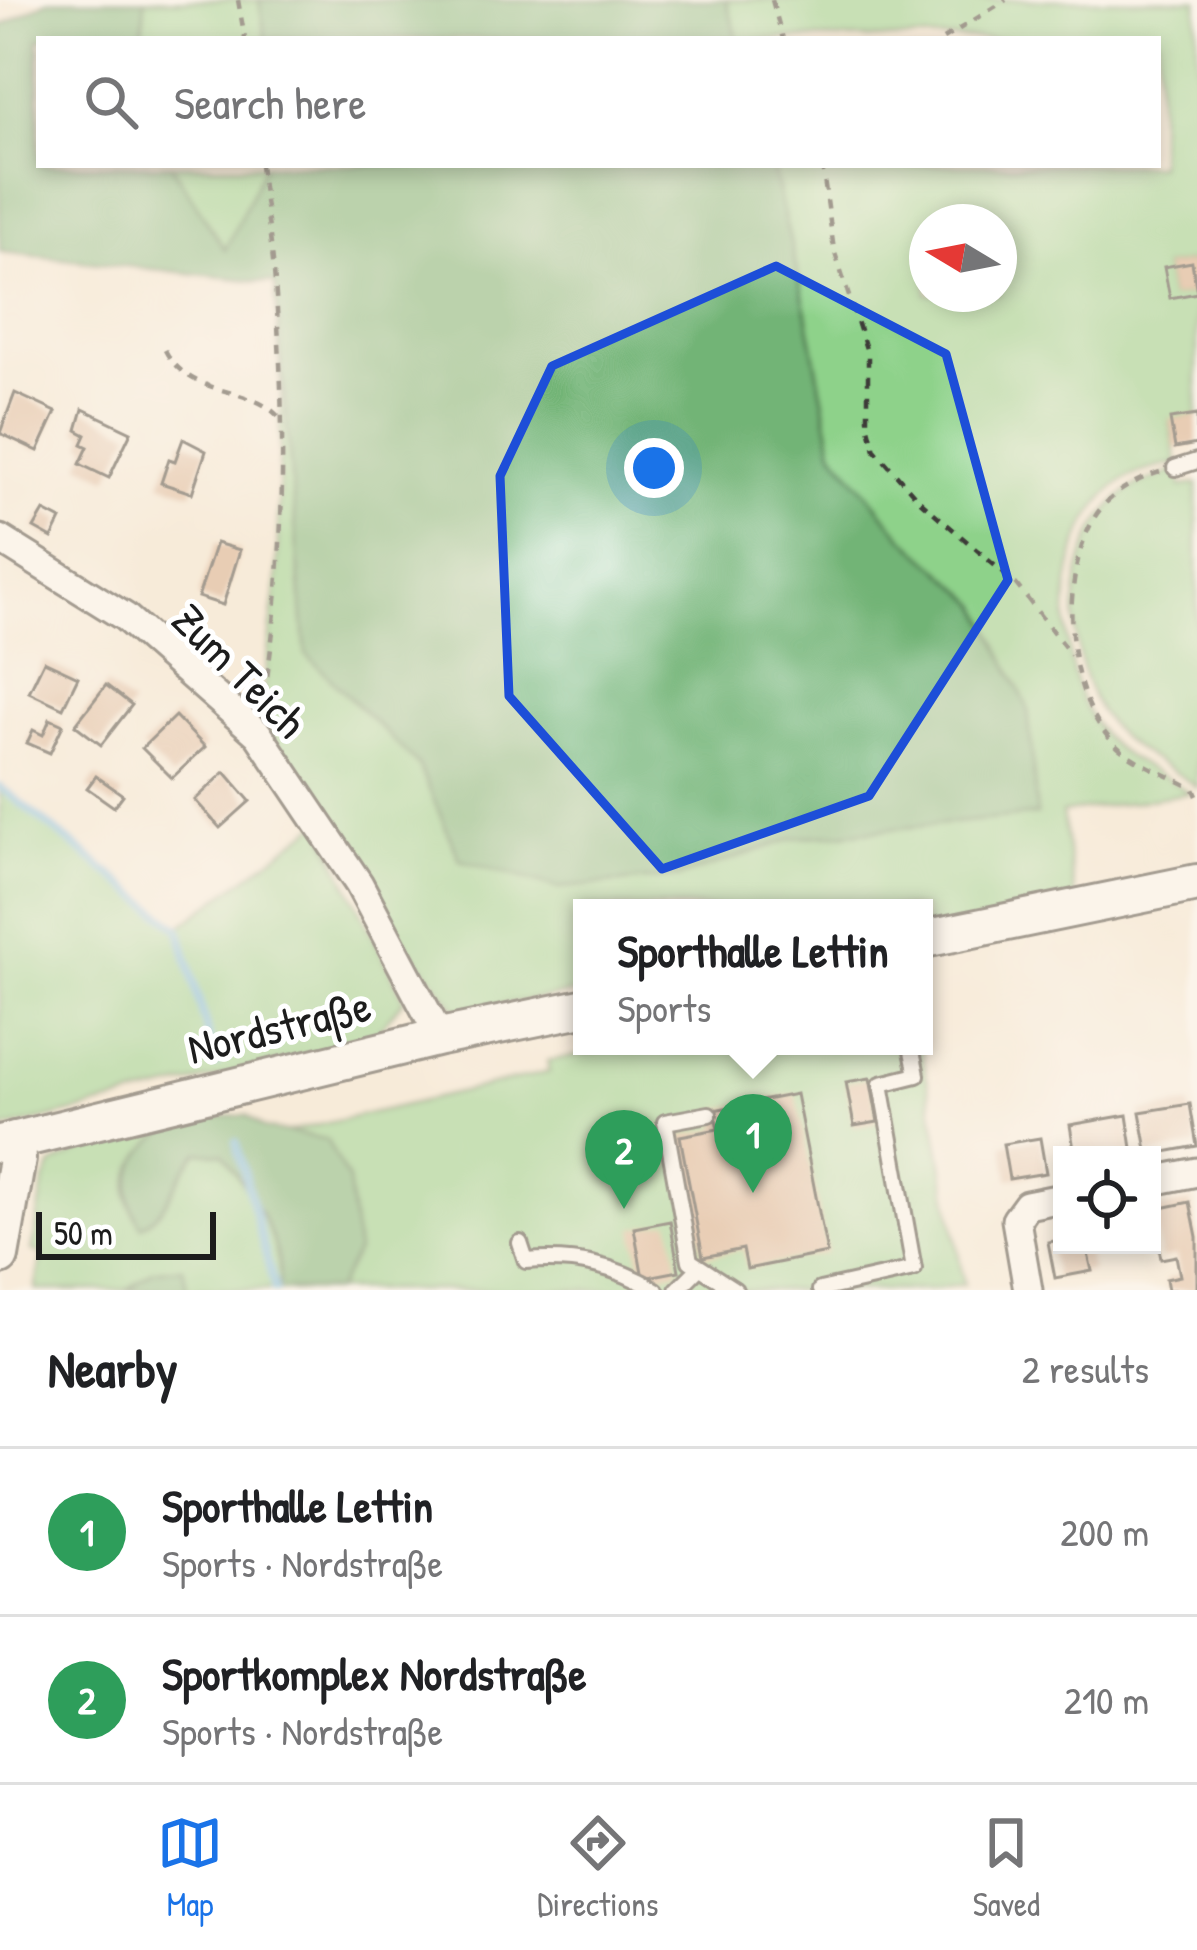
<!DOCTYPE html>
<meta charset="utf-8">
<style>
body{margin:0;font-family:"Patrick Hand",sans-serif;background:#f2f2f2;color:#202124}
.controls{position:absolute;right:36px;bottom:36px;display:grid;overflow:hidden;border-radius:0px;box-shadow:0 6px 18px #0003}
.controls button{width:108px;height:108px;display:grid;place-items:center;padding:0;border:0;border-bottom:3px solid #e0e0e0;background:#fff;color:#202124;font:60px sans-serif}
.compass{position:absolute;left:909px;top:204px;width:108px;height:108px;border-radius:50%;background:#fff;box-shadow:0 6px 18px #0003;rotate:280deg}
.scale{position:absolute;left:36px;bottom:30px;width:180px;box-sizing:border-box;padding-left:12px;border:6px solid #1c1c1c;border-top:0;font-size:33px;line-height:42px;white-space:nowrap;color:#1c1c1c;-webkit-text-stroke:9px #fff;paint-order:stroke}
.you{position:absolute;left:654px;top:468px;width:42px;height:42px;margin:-30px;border:9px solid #fff;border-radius:50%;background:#1a73e8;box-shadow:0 0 0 18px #1a73e833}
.badge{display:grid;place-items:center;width:78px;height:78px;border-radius:50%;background:#1a73e8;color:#fff;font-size:39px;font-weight:700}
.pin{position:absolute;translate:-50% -99px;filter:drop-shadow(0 3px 6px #0008)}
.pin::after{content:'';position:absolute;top:63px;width:42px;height:36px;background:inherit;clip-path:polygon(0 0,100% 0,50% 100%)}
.popup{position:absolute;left:573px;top:899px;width:360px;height:156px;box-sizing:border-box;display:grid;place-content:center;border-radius:0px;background:#fff;filter:drop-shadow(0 3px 9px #0005);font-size:39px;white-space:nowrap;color:#757577}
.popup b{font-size:45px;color:#202124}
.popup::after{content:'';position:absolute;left:50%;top:100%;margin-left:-24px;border:24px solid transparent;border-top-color:#fff}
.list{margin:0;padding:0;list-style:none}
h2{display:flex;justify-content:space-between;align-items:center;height:156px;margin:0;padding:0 48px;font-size:51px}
h2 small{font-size:39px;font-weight:400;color:#757577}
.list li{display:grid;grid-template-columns:78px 1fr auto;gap:36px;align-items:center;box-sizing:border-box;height:168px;padding:0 48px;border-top:3px solid #e0e0e0}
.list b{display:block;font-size:45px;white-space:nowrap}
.list p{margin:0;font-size:39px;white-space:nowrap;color:#757577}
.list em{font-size:39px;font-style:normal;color:#757577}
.icon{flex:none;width:66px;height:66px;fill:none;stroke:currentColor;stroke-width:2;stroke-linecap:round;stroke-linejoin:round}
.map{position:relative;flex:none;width:1197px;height:1290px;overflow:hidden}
.search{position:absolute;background:#fff;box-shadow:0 6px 18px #0003;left:36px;right:36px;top:36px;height:132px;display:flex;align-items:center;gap:30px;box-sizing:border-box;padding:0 42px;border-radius:0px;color:#757577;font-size:45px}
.sheet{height:492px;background:#fff}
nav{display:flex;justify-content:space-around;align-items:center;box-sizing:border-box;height:168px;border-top:3px solid #e0e0e0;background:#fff;font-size:33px;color:#757577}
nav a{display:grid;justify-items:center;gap:6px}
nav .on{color:#1a73e8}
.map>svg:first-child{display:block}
</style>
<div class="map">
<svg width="1197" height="1290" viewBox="0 0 1197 1290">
<rect width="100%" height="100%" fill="#fff"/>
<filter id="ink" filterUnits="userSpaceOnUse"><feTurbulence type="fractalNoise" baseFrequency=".00833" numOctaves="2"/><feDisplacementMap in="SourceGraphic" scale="24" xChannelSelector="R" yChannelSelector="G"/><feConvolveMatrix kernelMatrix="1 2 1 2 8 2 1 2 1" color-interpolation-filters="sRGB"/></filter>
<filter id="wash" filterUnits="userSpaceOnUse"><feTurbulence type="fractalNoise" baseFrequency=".004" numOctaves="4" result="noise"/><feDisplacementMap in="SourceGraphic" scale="48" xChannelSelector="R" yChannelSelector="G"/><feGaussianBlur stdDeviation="2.7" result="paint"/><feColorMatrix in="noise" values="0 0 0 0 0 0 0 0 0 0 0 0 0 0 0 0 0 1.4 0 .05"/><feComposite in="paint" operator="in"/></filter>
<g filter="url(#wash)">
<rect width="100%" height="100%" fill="#f7ebd9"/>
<g fill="#8ed28a" stroke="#557753" stroke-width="3" fill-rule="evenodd">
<polygon points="145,0 259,0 266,39 142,39"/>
<path d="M726,0H1197V290L1191,262L1164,267L1170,297L1197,293V415L1170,420L1181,486L1197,484V788C1168,763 1132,755 1108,723C1062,664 1061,542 1125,493C1139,482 1158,477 1175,471L1174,464C1157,468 1135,472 1121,482C1053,530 1052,669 1099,730C1123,763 1159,769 1189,793L1062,813L1077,908L924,939V908H582V992L457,1011L324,836L404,999L371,1040L0,1130V787L178,928L318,824L258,734L277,577L281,387L275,283L306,654L419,766L460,860L679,877L794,838L1036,815L979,604L902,536L833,451L806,310L772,165H1158V39H738ZM927,222H999V294H927Z"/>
<polygon points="171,165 265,165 226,251"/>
<polygon points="626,1046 921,1046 964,1284 930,1290 318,1290 279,1134 549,1072 547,1061"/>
<path d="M182,1123C143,1147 107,1182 142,1226C173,1207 174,1178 198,1152L223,1153C247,1191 288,1244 278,1290H187L183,1268L153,1271L127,1290H35L42,1254L32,1250L44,1183L52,1165L83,1150Z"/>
</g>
<g fill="#72b476" stroke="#476849" stroke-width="3">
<polygon points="49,0 145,0 142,39 39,39 39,165 171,165 225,250 265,165 772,165 806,310 833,451 902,536 979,604 1028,708 1037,815 794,838 679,877 558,888 460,860 419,766 306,654 275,283 0,252 0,27"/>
<polygon points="259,0 726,0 738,39 266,39"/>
<path d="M247,1115L263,1128L326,1139L348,1180L357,1251L336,1290H278C288,1244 247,1190 223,1154L198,1152C173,1178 173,1207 141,1226C115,1186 137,1144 179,1125C199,1116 225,1117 247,1115Z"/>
<polygon points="183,1267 187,1290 127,1290 153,1271"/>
</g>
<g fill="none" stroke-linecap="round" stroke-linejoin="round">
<g stroke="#69b7e3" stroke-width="8">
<polyline points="0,787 179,928 216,1064"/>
<polyline points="236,1142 275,1290"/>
</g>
</g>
<g id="blocks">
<g fill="#d6a887">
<polygon points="1192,262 1197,293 1170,298 1164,267"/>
<polygon points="15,393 56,412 38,451 0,433"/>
<polygon points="83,409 131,432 109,478 80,464 88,447 82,444 86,435 77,430"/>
<polygon points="1197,415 1197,444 1175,448 1170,419"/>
<polygon points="183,439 206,451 192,493 161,483 169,459 175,461"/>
<polygon points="44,511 61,520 52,538 34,528"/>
<polygon points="216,543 240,550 223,605 198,597"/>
<polygon points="44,661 78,677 63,708 29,692"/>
<polygon points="106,685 132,705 101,745 75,725"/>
<polygon points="175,716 205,747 172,778 142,748"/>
<polygon points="50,719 63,725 50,753 27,743 33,730 43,735"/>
<polygon points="225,772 250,801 220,828 195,800"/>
<polygon points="96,776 123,795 114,807 87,788"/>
<polygon points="870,1078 878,1122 854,1126 846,1082"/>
<polygon points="796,1094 827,1253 747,1269 743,1249 703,1257 680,1136 718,1129 714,1110"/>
<polygon points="1190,1104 1197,1146 1148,1155 1140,1112"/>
<polygon points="1127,1115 1133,1155 1075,1155 1070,1125"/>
<polygon points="1040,1138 1046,1173 1009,1179 1003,1144"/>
<polygon points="1190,1202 1197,1237 1197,1290 1168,1290 1166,1279 1180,1276 1176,1256 1161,1259 1152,1210"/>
<polygon points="670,1221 679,1271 643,1278 634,1228"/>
<polygon points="1062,1240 1062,1245 1086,1245 1092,1271 1055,1278 1048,1242"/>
</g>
</g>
</g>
<g filter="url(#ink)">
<use href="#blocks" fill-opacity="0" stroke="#3d3b38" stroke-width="3"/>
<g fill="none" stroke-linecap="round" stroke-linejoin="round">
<g stroke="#3d3b38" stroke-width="20">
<g id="service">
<polyline points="1175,468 1197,461"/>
<polyline points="709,1114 665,1122 690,1261 735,1290"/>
<path d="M520,1243L526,1261C575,1257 614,1265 656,1290"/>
<polyline points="677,1290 699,1268"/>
<polyline points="820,1290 914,1269 881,1084 917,1075 911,1046"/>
</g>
</g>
<g stroke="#3d3b38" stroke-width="33">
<g id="minor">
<polyline points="0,539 125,617 258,734 359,884 440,1037"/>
<polyline points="1152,1181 1197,1172"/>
<polyline points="1028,1290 1016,1220 1027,1205 1062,1198"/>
</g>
</g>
<g stroke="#3d3b38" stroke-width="42">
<g id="tertiary">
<polyline points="924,939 1197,883"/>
<polyline points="0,1144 440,1037 582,1008"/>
<polyline points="0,1256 17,1159 15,1140"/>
</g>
</g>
<g stroke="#3d3b38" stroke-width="4.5" stroke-dasharray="9 9" stroke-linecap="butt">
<polyline points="238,0 245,39"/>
<polyline points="772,0 783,39"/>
<polyline points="943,39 1006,0"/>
<path d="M260,165C265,204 272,244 275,283C286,421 286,567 263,703"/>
<polyline points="822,165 834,250 868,355 868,424 875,450 919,500 1015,583 1071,655"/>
<path d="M165,350C190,400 255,384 281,420"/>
<path d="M1160,472C1134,480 1106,496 1093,520C1059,582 1063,700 1120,749C1140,765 1171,776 1194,789L1197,796"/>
</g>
<use href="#service" stroke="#fff" stroke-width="14"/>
<use href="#minor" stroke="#fff" stroke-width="27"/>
<use href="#tertiary" stroke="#fff" stroke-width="36"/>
</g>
</g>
<path d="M0 0H1197V1290H0ZM776,266L946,354L1008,580L869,796L662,869L509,696L500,476L552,366Z" fill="#f7ebd9" fill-opacity=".55" fill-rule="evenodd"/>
<path fill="none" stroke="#1d4ed8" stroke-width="9" stroke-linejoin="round" d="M776,266L946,354L1008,580L869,796L662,869L509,696L500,476L552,366Z"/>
<g text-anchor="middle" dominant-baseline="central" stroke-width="10" stroke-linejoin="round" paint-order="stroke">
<g font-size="45" fill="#1c1c1c" stroke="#fff">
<text transform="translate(240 670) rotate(45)">Zum Teich</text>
<text transform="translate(279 1026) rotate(-14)">Nordstraße</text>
</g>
</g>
</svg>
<div class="controls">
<button><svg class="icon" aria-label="locate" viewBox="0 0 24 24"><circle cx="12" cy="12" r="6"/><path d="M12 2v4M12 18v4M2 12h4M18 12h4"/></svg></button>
</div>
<svg class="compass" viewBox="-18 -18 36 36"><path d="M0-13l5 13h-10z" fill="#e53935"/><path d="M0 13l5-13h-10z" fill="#757577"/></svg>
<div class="scale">50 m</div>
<div class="you"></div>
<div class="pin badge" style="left:753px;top:1193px;background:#2e9e5b">1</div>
<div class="popup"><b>Sporthalle Lettin</b>Sports</div>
<div class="pin badge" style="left:624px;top:1209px;background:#2e9e5b">2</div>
<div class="search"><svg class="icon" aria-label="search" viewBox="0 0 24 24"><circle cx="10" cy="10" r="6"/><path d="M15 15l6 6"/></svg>Search here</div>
</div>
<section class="sheet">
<h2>Nearby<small>2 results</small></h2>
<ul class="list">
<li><span class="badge" style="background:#2e9e5b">1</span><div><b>Sporthalle Lettin</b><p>Sports · Nordstraße</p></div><em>200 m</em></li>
<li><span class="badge" style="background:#2e9e5b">2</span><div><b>Sportkomplex Nordstraße</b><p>Sports · Nordstraße</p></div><em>210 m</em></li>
</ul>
</section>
<nav>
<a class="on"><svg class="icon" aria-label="map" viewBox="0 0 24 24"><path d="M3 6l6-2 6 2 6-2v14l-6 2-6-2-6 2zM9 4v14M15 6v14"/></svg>Map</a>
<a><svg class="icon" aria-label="directions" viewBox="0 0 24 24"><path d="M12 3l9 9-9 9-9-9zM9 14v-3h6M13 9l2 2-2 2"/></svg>Directions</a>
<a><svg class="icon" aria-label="saved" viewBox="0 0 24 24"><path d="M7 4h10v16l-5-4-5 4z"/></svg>Saved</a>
</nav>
